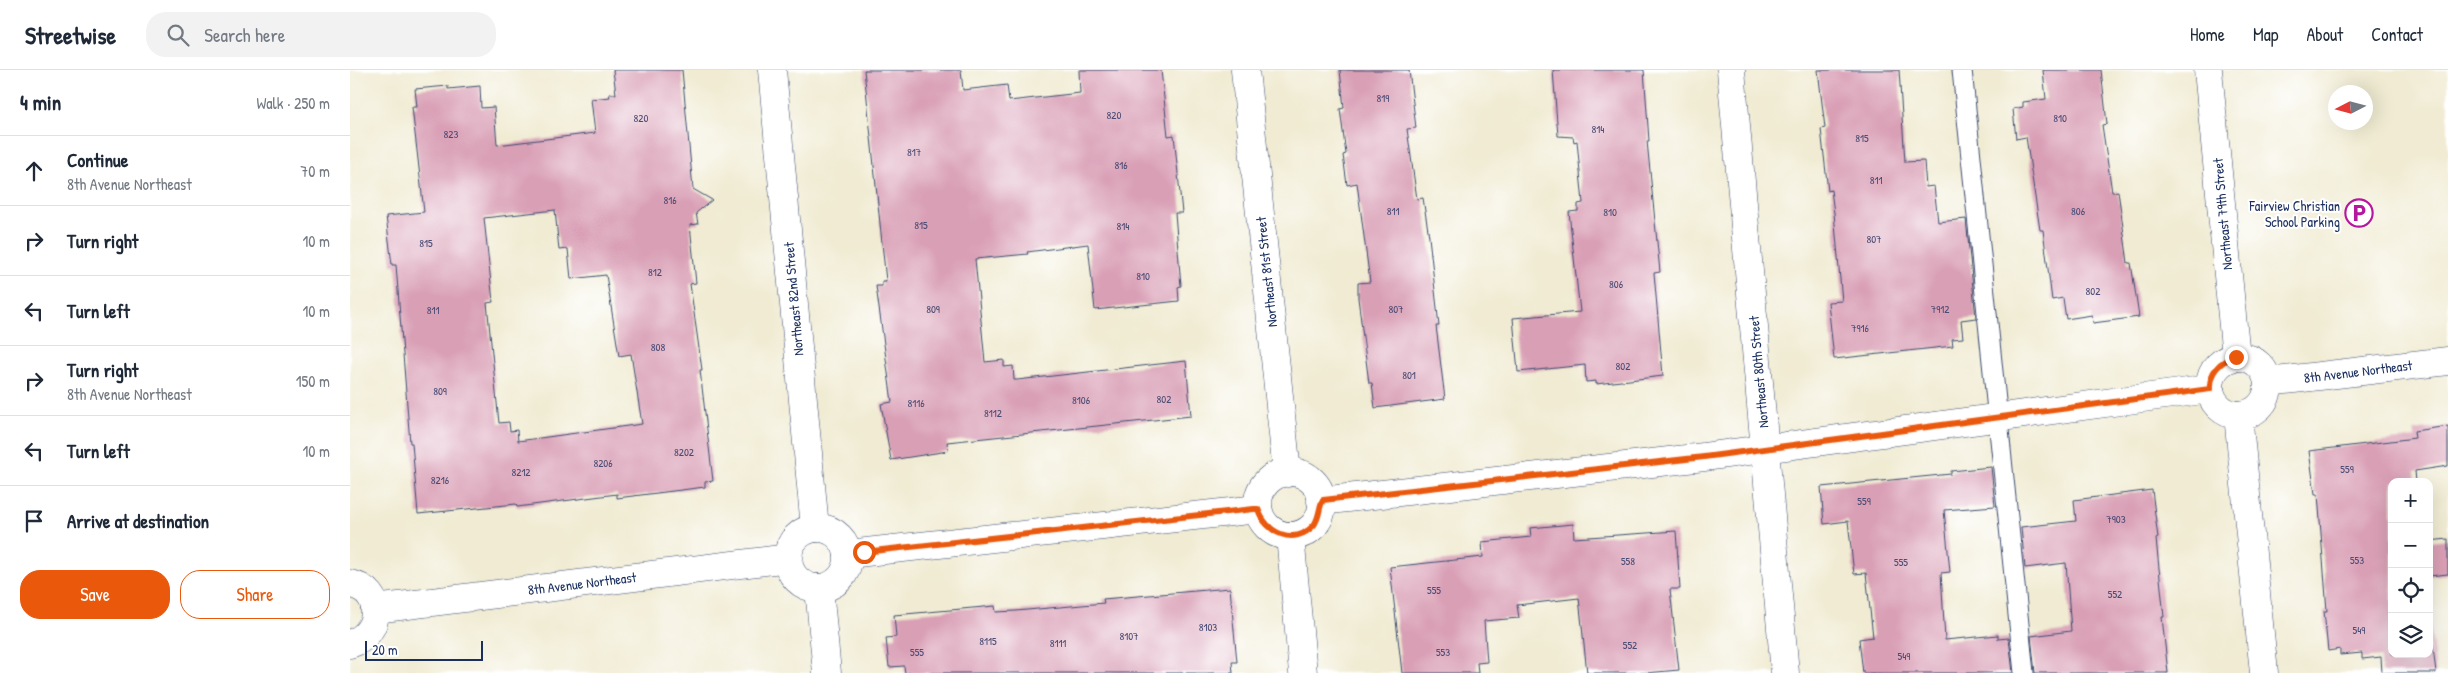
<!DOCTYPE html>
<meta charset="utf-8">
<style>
body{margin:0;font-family:"Patrick Hand",sans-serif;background:#f2f2f3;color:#1f2937}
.controls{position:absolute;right:15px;bottom:15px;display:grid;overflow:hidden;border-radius:10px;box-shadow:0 5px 20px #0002}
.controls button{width:45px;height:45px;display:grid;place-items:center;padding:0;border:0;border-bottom:1px solid #e0e1e3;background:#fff;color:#1f2937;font:25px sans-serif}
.compass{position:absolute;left:1978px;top:15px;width:45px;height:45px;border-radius:50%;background:#fff;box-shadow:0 5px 20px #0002;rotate:264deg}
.scale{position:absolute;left:15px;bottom:12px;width:118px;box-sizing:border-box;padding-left:5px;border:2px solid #1b2f5e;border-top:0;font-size:14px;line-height:18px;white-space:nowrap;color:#1b2f5e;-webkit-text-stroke:4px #fff;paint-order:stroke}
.stop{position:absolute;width:15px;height:15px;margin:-11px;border:4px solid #ea580c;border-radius:50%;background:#fff}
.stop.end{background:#ea580c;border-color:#fff;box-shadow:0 1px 5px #0008}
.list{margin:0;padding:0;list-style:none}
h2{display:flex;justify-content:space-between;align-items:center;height:65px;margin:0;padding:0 20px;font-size:21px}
h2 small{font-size:16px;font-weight:400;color:#747a83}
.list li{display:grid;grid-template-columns:32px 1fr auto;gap:15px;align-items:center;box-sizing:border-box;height:70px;padding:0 20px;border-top:1px solid #e0e1e3}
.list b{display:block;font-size:19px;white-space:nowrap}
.list p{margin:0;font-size:16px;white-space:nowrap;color:#747a83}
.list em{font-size:16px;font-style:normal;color:#747a83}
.actions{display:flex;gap:10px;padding:15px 20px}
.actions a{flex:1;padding:11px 0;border:1px solid #ea580c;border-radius:20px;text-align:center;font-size:18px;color:#ea580c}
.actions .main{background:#ea580c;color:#fff}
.icon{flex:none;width:28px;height:28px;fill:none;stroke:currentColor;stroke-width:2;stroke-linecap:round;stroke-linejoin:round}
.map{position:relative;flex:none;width:2098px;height:603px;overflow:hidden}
header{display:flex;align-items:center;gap:30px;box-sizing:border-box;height:70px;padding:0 25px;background:#fff;border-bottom:1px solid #e0e1e3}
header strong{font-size:24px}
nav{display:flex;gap:28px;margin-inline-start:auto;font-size:18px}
.search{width:350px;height:45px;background:#f2f2f3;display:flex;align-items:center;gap:12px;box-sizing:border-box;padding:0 18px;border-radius:20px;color:#747a83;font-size:19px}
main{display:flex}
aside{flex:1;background:#fff}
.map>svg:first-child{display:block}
</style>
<header>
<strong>Streetwise</strong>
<div class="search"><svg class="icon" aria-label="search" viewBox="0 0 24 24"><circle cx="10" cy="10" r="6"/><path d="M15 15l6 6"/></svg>Search here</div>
<nav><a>Home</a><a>Map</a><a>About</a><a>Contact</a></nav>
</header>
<main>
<aside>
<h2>4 min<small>Walk · 250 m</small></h2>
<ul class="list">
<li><svg class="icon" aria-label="ahead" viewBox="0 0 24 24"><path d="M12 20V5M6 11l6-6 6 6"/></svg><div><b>Continue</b><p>8th Avenue Northeast</p></div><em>70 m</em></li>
<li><svg class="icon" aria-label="right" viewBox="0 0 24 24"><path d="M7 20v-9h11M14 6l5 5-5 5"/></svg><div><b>Turn right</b></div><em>10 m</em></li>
<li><svg class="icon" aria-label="left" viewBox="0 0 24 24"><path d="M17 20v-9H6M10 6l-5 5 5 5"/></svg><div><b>Turn left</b></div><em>10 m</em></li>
<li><svg class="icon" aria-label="right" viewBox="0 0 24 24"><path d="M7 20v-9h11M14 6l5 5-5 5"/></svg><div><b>Turn right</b><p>8th Avenue Northeast</p></div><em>150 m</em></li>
<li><svg class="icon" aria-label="left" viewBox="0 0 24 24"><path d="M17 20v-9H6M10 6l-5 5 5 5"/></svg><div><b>Turn left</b></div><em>10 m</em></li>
<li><svg class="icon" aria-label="arrive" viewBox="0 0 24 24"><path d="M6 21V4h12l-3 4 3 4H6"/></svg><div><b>Arrive at destination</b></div></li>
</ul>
<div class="actions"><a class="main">Save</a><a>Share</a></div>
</aside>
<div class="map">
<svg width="2098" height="603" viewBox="0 0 2098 603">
<rect width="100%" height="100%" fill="#fff"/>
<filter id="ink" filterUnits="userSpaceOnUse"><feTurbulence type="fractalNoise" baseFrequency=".02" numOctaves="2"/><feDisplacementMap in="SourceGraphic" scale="10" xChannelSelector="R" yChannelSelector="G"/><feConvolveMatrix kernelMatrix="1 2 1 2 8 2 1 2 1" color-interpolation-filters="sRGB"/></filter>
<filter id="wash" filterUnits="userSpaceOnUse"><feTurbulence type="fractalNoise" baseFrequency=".0096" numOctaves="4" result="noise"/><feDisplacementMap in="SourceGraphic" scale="20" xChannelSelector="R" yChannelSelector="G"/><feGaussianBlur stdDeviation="1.12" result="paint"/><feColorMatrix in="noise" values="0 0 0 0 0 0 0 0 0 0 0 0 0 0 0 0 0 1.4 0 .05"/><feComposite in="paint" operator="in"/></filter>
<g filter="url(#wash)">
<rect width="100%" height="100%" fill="#f0ebd2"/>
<g id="blocks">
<g fill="#d99fb5" fill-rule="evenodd">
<path d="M263,0H332L343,119L362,130L346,143L348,154L340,155L346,213L340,214L352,300H350L363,411L355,412V417L267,428V424L167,437L166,434L68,444L62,373H60L46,195H42L36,146L74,142L62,37H67L65,19L98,16V19L130,16L131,38L144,37L147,75L245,63L241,29L260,27L259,24H266ZM205,140L209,180L218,179L221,209L256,205L269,286L281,284L292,354L168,371L167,360L160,361L159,352L149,353L137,233L143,232L134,148Z"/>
<polygon points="514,0 611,0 613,20 657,15 659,31 730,23 729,0 811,0 818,66 824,65 832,143 825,143 831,216 828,217 829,231 745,240 738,174 677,182 678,184 625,189 635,292 654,290 654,297 663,296 664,310 667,310 836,291 841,346 597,372 598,381 541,390 531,334 542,332 526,216 532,216 532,211 536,211"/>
<polygon points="990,0 1059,0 1066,58 1057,59 1067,129 1073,128 1079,167 1089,256 1086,256 1095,329 1025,338 1022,313 1019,313 1008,228 1008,213 1020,212 1007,113 997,115 993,85 996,84 990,39 994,38"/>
<polygon points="1203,0 1294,0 1299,71 1297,71 1310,202 1304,203 1313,306 1246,314 1246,311 1236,312 1235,295 1168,302 1163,248 1230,242 1219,142 1228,141 1228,134 1233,133 1227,71 1224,72 1223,67 1208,66"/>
<polygon points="1468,0 1549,0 1555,92 1574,91 1576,117 1584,116 1588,152 1616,149 1626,248 1611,250 1613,268 1602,269 1603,276 1484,289 1478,232 1492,231 1484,143 1481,120 1478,121 1471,59 1475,58"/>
<polygon points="1693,0 1751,0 1757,54 1752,55 1762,122 1768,121 1778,193 1781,193 1789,247 1743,253 1742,245 1716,249 1713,228 1702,230 1693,160 1690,160 1676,67 1666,69 1663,39 1673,37 1673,32 1696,29"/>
<polygon points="2098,356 2098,396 2065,401 2066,412 2042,412 2042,584 2079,584 2079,541 2086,603 2032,603 2031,587 2012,589 2012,583 1990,585 1990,579 1978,581 1974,541 1977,541 1968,424 1965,424 1959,381 2065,368 2064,361"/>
<polygon points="1641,397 1645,436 1594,440 1600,502 1591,503 1595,570 1648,565 1648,569 1659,568 1663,603 1513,603 1509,569 1523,567 1516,503 1504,504 1498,451 1474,454 1471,417 1601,404 1601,401"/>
<polygon points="1802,420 1808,468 1806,469 1814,547 1812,547 1818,603 1685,603 1681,566 1721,561 1716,493 1675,498 1671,457 1726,451 1724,430"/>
<polygon points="1223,454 1224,468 1326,461 1330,519 1320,519 1329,600 1296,603 1237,603 1229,528 1167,535 1169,548 1134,551 1137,592 1127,593 1128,603 1052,603 1040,497 1133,487 1132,472 1181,467 1180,458"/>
<polygon points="2098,469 2098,504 2079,506 2079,471"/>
<polygon points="880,518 887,592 882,592 883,603 555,603 554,596 539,597 536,568 546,567 544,545 645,536 646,542 666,541 754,533 753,529"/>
</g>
</g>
</g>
<g filter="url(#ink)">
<use href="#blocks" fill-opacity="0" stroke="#3b4b6f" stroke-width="1"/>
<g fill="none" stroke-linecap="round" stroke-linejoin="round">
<g stroke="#3b4b6f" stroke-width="21">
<polyline id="service" points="1612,0 1674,603"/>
</g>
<g stroke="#3b4b6f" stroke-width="29">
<g id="minor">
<polyline points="422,0 465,458"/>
<polyline points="895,0 937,403"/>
<polyline points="1858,0 1886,287"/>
<circle cx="1889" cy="316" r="29"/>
<polyline points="1918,312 2098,291"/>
<polyline points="1888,345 1914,603"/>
<circle cx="940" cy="434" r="32"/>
<polyline points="971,431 1354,387 1860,319"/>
<circle cx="468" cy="488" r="30"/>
<polyline points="940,466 953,603"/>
<polyline points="498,484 908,439"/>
<path d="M0,514C35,520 32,564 0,574"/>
<polyline points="469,518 477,603"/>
<polyline points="25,539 439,488"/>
</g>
</g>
<g stroke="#3b4b6f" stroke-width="29">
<polyline id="tertiary" points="1381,0 1435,603"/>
</g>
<use href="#service" stroke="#fff" stroke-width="19"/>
<use href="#minor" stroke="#fff" stroke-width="28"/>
<use href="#tertiary" stroke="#fff" stroke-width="28"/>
</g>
</g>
<g fill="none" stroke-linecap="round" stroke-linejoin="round" filter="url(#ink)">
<path stroke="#ea580c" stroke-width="6" d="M514,482L904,439H908C916,463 944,477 964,455C970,447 969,436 973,430L1354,387L1860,319C1859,303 1870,290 1886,287"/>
</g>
<defs>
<g id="parking-ring" transform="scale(1.4375)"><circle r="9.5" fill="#fff" stroke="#b5179e" stroke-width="1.5"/><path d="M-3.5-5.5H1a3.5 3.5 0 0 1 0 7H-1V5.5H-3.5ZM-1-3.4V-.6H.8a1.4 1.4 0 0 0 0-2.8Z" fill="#b5179e"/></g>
</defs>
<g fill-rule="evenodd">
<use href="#parking-ring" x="2009" y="143"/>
</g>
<g text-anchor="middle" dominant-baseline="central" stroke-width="4" stroke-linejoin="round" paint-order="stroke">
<g font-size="11" fill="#4a4b74">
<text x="1033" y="28">819</text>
<text x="764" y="45">820</text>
<text x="291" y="48">820</text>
<text x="1710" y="48">810</text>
<text x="1248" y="59">814</text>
<text x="101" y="64">823</text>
<text x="1512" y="68">815</text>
<text x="564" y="82">817</text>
<text x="771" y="95">816</text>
<text x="1526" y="110">811</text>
<text x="320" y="130">816</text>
<text x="1043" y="141">811</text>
<text x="1728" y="141">806</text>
<text x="1260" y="142">810</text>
<text x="571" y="155">815</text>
<text x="773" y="156">814</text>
<text x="1524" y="169">807</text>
<text x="76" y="173">815</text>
<text x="305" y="202">812</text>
<text x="793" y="206">810</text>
<text x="1266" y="214">806</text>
<text x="1743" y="221">802</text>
<text x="583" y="239">809</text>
<text x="1046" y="239">807</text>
<text x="1590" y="239">7912</text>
<text x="83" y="240">811</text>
<text x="1510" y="258">7916</text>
<text x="308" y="277">808</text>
<text x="1273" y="296">802</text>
<text x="1059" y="305">801</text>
<text x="90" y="321">809</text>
<text x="814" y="329">802</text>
<text x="731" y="330">8106</text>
<text x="566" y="333">8116</text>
<text x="643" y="343">8112</text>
<text x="334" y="382">8202</text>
<text x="253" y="393">8206</text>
<text x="1997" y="399">559</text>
<text x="171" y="402">8212</text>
<text x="90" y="410">8216</text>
<text x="1514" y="431">559</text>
<text x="1766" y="449">7903</text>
<text x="2007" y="490">553</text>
<text x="1278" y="491">558</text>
<text x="1551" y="492">555</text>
<text x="1084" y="520">555</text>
<text x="1765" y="524">552</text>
<text x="858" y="557">8103</text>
<text x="2009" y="560">549</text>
<text x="779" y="566">8107</text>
<text x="638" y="571">8115</text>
<text x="708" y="573">8111</text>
<text x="1280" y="575">552</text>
<text x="567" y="582">555</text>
<text x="1093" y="582">553</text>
<text x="1554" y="586">549</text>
</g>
<g font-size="14" fill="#1b2f5e" stroke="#fff" text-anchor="end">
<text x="1990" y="135">Fairview Christian<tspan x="1990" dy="16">School Parking</tspan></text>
</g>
<g font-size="14" fill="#1b2f5e" stroke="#fff">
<text transform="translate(1872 144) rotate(-95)">Northeast 79th Street</text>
<text transform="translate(916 202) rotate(-96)">Northeast 81st Street</text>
<text transform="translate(443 229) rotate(-95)">Northeast 82nd Street</text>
<text transform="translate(2008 301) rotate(-7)">8th Avenue Northeast</text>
<text transform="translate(1408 302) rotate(-95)">Northeast 80th Street</text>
<text transform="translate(232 513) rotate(-7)">8th Avenue Northeast</text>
</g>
</g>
</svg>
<div class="controls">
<button>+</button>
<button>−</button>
<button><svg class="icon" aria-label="locate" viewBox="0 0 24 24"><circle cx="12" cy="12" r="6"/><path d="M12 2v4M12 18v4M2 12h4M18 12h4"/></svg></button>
<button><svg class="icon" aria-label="layers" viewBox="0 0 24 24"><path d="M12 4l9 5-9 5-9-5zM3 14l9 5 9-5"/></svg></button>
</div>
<svg class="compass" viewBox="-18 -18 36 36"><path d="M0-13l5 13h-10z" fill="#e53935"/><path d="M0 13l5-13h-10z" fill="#747a83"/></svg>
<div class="scale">20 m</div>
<div class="stop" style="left:514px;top:482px"></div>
<div class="stop end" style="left:1886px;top:287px"></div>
</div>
</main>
